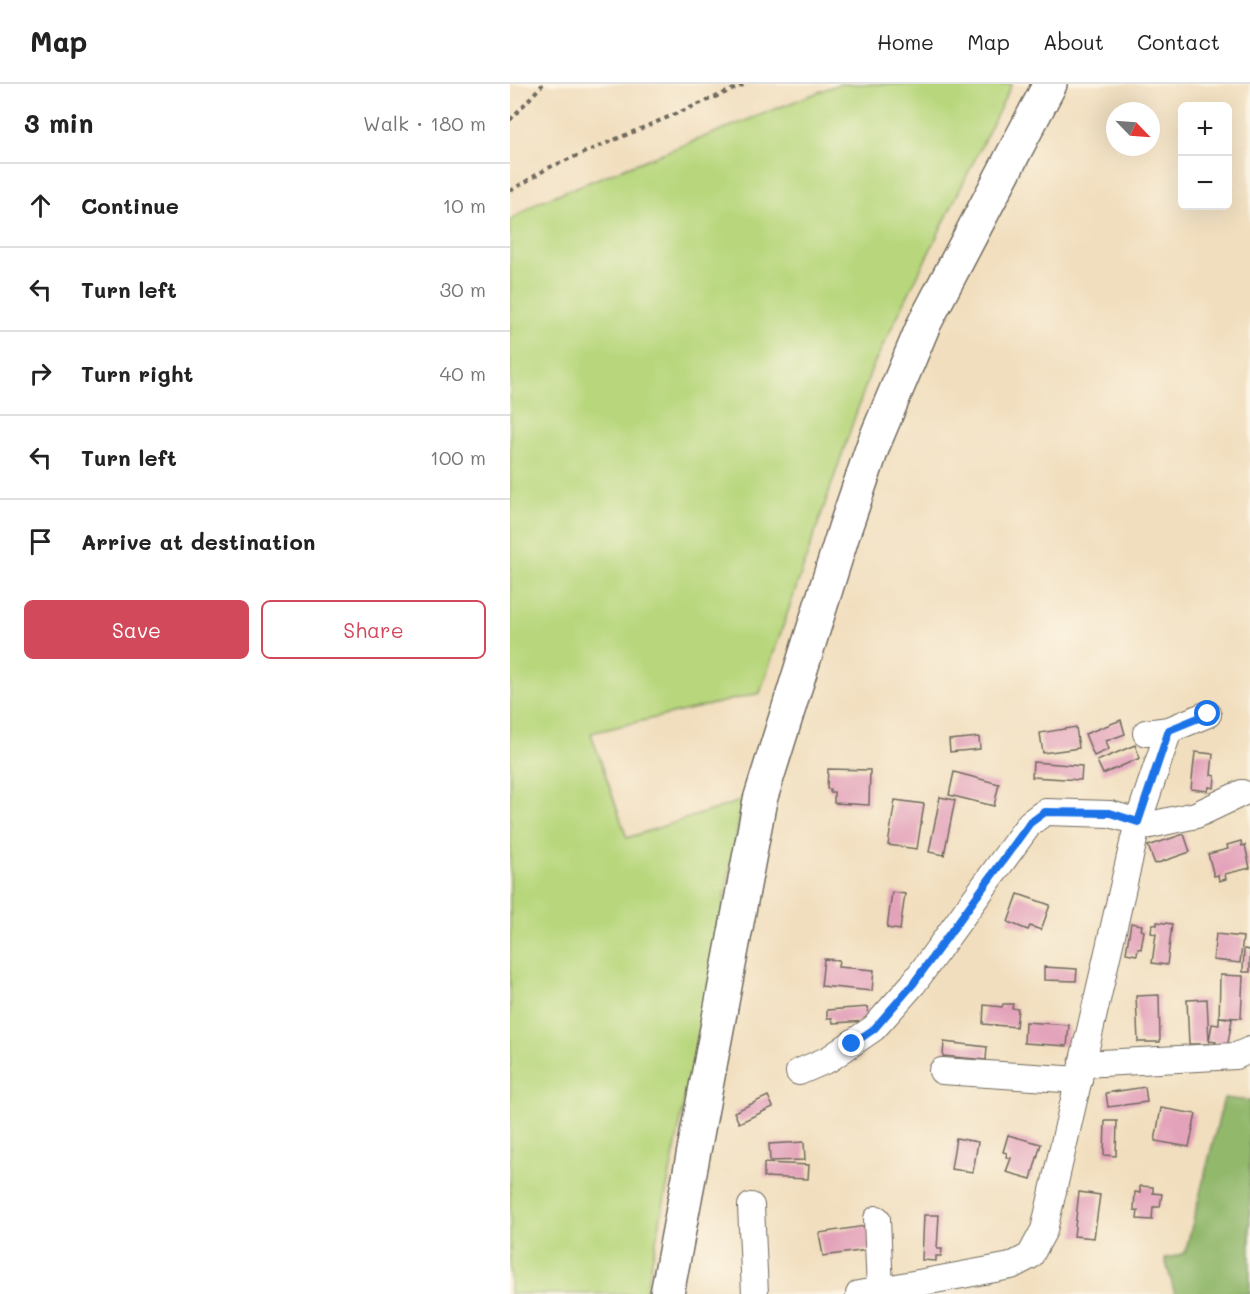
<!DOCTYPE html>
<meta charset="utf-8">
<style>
body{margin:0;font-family:Mali,sans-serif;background:#f2f2f2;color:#222}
.controls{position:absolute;right:18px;top:18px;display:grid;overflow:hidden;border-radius:9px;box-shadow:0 6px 24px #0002}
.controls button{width:54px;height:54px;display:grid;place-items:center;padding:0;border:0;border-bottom:2px solid #e0e0e0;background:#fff;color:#222;font:30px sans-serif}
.compass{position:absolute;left:596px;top:18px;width:54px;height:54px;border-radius:50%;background:#fff;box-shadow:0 6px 24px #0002;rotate:115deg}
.stop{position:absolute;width:18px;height:18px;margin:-14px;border:4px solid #1a73e8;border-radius:50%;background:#fff}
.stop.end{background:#1a73e8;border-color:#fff;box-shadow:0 2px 6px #0008}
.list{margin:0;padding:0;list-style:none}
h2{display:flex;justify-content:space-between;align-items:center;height:78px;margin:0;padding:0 24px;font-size:26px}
h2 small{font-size:20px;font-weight:400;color:#767676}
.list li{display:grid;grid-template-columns:39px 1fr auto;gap:18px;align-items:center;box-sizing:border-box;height:84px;padding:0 24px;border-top:2px solid #e0e0e0}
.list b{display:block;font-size:22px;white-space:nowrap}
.list em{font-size:20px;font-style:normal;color:#767676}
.actions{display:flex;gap:12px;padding:18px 24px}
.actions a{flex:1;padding:14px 0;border:2px solid #d1495b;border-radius:9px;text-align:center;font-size:21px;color:#d1495b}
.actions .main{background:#d1495b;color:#fff}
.icon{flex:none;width:33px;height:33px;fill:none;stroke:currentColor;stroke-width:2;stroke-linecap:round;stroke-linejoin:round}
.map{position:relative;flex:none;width:740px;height:1210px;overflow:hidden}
header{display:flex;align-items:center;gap:36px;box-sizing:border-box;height:84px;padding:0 30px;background:#fff;border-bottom:2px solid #e0e0e0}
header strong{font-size:28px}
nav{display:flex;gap:33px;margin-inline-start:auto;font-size:21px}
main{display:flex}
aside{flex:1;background:#fff}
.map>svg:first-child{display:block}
</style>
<header>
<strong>Map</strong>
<nav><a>Home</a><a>Map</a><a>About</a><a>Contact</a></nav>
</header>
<main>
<aside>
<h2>3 min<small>Walk · 180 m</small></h2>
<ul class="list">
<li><svg class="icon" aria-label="ahead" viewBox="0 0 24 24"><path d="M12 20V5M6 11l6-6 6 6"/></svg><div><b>Continue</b></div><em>10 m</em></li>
<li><svg class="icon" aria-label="left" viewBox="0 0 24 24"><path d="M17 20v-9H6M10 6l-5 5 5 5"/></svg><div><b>Turn left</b></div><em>30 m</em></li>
<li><svg class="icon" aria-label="right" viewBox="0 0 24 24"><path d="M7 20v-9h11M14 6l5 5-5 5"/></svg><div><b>Turn right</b></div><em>40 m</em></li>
<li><svg class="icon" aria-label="left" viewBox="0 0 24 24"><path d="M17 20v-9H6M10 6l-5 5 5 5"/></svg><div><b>Turn left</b></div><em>100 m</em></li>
<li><svg class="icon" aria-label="arrive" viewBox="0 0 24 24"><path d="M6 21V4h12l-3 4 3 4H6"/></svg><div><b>Arrive at destination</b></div></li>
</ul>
<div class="actions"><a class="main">Save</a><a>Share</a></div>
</aside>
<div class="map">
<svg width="740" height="1210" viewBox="0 0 740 1210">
<rect width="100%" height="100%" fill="#fcf5e5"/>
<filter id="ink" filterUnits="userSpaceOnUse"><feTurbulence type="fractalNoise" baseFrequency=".0167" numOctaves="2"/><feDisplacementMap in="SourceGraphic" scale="12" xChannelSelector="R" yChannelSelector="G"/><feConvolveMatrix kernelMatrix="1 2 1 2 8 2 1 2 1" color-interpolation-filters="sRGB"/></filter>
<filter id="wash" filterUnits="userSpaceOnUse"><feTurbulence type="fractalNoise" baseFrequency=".008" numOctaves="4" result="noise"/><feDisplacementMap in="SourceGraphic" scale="24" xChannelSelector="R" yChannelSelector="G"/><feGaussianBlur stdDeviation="1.35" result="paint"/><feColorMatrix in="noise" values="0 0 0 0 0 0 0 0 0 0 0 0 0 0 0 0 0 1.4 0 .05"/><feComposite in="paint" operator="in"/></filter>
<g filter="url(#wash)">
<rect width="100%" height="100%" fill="#f1debe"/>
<polygon fill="#b8d77d" stroke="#728154" stroke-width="1.5" points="329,0 502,0 361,286 250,609 81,649 117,754 233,716 192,934 135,1210 0,1210 0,137 28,118"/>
<polygon fill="#92b86c" stroke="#5e724c" stroke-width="1.5" points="714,1014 740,1017 740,1210 665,1210 655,1175 675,1169"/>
<g id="blocks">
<g fill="#e3a2ba">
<polygon points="611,636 615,650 596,657 599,665 584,672 575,650"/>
<polygon points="566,643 569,664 533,669 530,649"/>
<polygon points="469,653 470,665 440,668 439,656"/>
<polygon points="625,661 630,674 593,690 587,677"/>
<polygon points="685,668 703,670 701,691 705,692 704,704 699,703 698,707 681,705"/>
<polygon points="523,678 572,682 571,696 522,693"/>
<polygon points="318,685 360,686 359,721 324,719 324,708 320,708 320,705 317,705"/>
<polygon points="444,688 489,700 484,722 439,711"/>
<polygon points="430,713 445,716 434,771 419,768"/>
<polygon points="385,716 414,720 407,765 378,761"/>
<polygon points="674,750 680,768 645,780 638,762"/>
<polygon points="731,757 732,762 735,761 740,784 715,790 716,795 709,797 708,791 704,792 698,770 718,765 717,761"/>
<polygon points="382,808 395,810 390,846 377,844"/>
<polygon points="508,810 540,821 531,846 520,842 518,846 498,838"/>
<polygon points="647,838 662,840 657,881 642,879 646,850 641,849 642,840 647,841"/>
<polygon points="621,839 632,841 631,846 634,847 631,865 628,864 627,871 616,869"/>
<polygon points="706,850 733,853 730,879 703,876"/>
<polygon points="734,865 740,866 740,888 733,888"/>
<polygon points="314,875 329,876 328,883 364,886 362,907 311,902"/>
<polygon points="534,883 567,885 566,897 534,896"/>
<polygon points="710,891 733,892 731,934 710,933 722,935 717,965 705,963 706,958 699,957 699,960 679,960 677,916 697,915 699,957 702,940 709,941"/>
<polygon points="649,911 650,958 628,958 626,912"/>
<polygon points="493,920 503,920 502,924 508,925 506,943 473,940 474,921 492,923"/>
<polygon points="358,923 359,937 323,939 322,934 317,934 317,926"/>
<polygon points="515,938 559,941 557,962 514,959"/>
<polygon points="434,958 477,963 476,976 433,972"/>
<polygon points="635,1003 637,1018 598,1023 596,1009"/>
<polygon points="258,1012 263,1023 229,1039 224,1028"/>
<polygon points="651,1024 686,1030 679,1063 645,1057"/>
<polygon points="595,1037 607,1037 606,1072 594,1071"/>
<polygon points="498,1051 531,1060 521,1095 496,1088 501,1074 496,1073 497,1069 493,1068"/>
<polygon points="446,1054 468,1058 463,1088 441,1085"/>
<polygon points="294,1058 295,1076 260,1077 259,1060"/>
<polygon points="254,1079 299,1081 298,1095 254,1093"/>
<polygon points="630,1102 643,1103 643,1109 652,1110 650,1123 643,1123 642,1136 627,1135 628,1127 624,1126 625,1108 630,1109"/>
<polygon points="569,1108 590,1111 584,1154 564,1152"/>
<polygon points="414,1131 429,1131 427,1165 432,1165 431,1172 426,1172 426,1177 412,1176"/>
<polygon points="361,1141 365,1165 313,1172 309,1149"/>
</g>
</g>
</g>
<g filter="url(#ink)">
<use href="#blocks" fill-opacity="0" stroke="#706a5e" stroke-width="1.5"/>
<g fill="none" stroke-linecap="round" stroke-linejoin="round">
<g stroke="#706a5e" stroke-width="28">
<g id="minor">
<polyline points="636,649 659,646 698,630"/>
<polyline points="626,744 686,731 732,709"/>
<polyline points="572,980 726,972 740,966"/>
<polyline points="432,987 569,996"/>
<polyline points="289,988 319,975 364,944 403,900 520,739 535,728 600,730 628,738"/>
<polyline points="241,1122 245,1210"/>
<polyline points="367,1135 370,1206"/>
<polyline points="349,1210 501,1182 520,1172 534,1146 628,738 659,646"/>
</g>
</g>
<g stroke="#706a5e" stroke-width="36">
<polyline id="major" points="157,1210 250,716 335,444 364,359 414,240 540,0"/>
</g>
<g stroke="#706a5e" stroke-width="4" stroke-dasharray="4.5 4.5" stroke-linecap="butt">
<polyline points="0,36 33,0"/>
<polyline points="0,107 38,84 236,0"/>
</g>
<use href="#minor" stroke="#fff" stroke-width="26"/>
<use href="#major" stroke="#fff" stroke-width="33"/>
</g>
</g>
<g fill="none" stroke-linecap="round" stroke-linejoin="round" filter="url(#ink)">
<polyline stroke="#1a73e8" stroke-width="8" points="342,960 364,945 403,900 520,739 535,728 600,729 628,738 659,646 698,630"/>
</g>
</svg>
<div class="controls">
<button>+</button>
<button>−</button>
</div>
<svg class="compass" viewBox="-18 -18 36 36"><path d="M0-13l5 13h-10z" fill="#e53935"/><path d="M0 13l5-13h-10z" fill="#767676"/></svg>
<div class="stop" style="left:698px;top:630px"></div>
<div class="stop end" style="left:342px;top:960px"></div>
</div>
</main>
